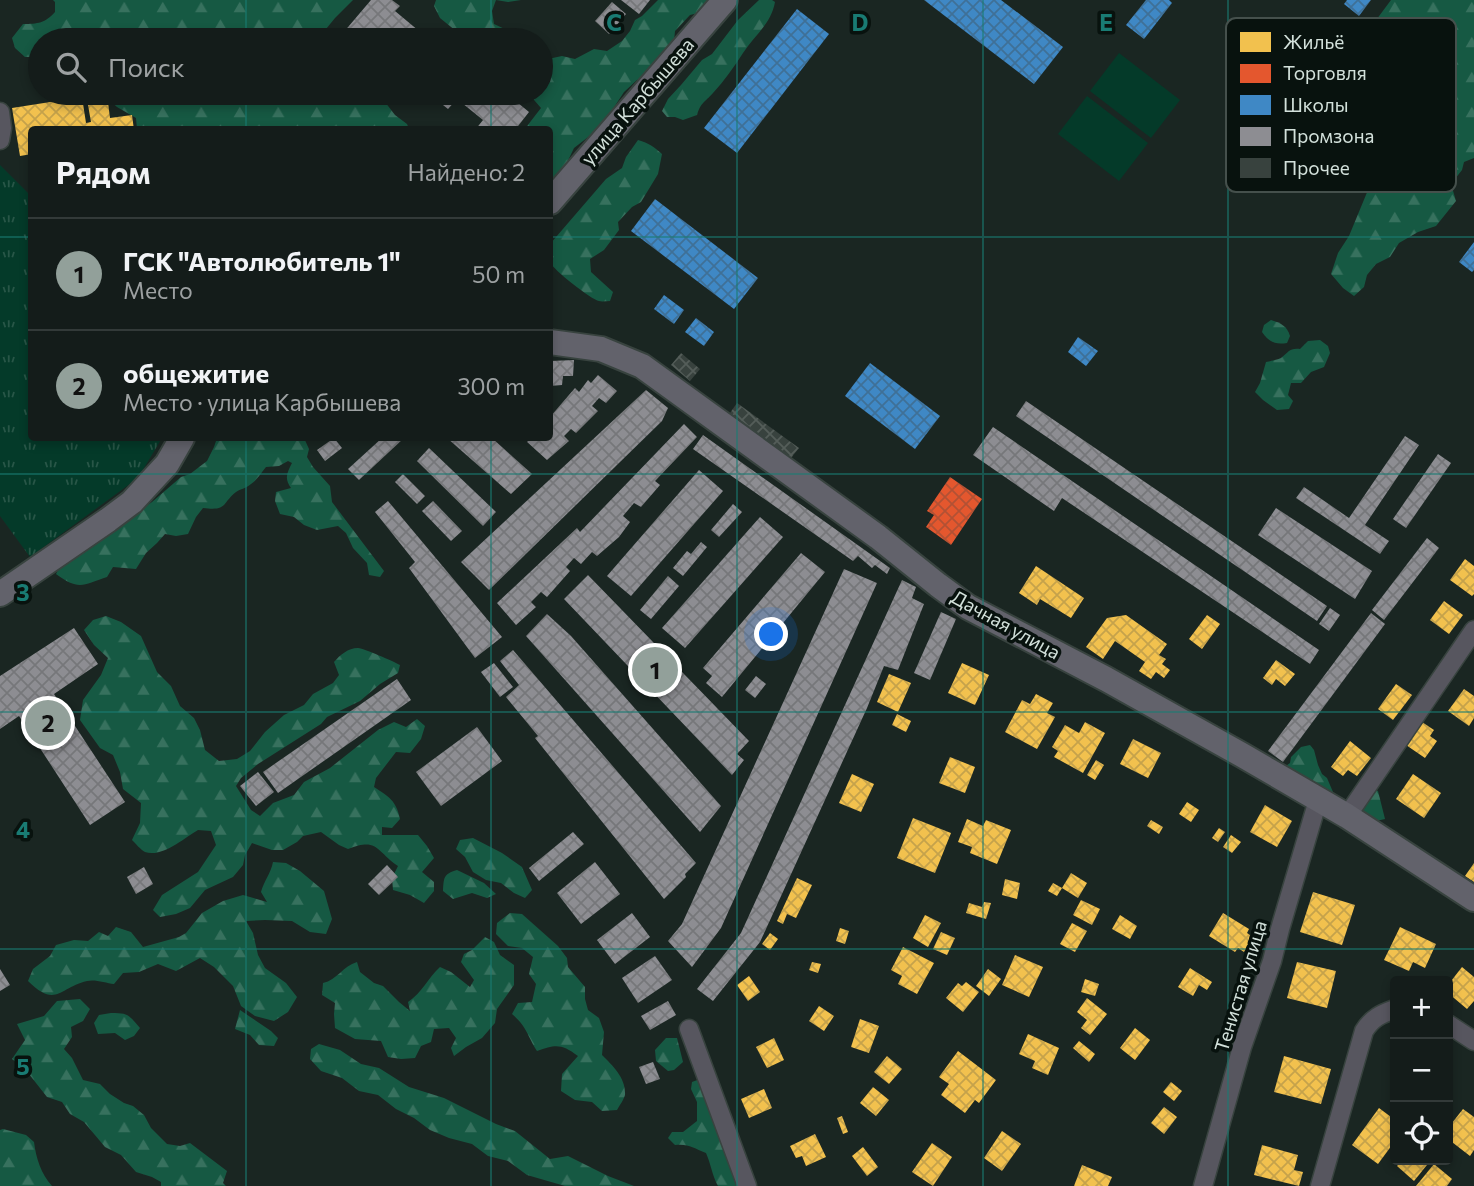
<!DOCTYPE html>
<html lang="ru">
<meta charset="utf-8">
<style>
body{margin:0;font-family:Commissioner,sans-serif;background:#212927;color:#f1f3f6}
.controls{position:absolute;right:21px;bottom:21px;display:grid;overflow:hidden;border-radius:7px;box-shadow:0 4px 10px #0003}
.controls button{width:63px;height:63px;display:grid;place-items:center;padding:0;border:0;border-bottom:2px solid #333a39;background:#141c1a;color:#f1f3f6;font:35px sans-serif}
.you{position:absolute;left:772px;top:635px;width:24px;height:24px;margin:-18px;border:5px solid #fff;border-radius:50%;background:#1a73e8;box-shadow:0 0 0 10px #1a73e833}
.badge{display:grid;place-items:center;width:46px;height:46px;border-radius:50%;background:#92a09a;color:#111;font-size:23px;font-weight:700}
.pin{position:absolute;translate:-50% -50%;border:4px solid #fff;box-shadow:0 2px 7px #0006}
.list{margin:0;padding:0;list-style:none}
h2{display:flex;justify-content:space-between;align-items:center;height:91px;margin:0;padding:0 28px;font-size:30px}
h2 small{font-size:23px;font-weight:400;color:#9da1a2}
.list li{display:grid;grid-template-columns:46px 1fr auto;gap:21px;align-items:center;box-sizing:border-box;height:112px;padding:0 28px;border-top:2px solid #333a39}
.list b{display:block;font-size:26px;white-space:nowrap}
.list p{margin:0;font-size:23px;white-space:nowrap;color:#9da1a2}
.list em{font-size:23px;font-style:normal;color:#9da1a2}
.icon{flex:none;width:38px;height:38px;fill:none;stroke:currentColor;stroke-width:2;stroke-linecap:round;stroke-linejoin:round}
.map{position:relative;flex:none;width:1474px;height:1186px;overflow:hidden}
.search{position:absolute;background:#141c1a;box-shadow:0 4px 10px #0003;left:28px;top:28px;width:525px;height:77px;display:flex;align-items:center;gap:18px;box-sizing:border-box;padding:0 24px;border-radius:38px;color:#9da1a2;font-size:26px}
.panel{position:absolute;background:#141c1a;box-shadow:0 4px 10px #0003;left:28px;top:126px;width:525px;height:315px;border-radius:7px}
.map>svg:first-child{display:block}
</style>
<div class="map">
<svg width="1474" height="1186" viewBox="0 0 1474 1186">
<defs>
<pattern id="forest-firs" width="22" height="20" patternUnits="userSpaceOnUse" patternTransform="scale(1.75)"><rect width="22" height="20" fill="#165943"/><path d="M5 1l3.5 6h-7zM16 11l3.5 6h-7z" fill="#37715e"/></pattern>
<pattern id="park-tufts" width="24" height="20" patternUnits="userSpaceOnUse" patternTransform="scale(1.75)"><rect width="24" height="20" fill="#043a29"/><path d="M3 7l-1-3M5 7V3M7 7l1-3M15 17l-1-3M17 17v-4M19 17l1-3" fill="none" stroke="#285647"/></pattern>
<pattern id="homes-cross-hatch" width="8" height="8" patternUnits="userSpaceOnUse" patternTransform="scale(1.75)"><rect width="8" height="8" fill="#f2c14e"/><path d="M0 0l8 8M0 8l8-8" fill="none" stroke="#c5a24b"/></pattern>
<pattern id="shops-cross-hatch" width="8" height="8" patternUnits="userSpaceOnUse" patternTransform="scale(1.75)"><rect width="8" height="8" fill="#e4572e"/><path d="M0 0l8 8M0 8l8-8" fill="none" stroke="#b25134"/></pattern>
<pattern id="schools-cross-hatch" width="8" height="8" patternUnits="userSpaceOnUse" patternTransform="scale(1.75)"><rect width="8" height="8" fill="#3f88c5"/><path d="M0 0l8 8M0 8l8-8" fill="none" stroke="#3f7097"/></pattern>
<pattern id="industry-cross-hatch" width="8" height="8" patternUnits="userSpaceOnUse" patternTransform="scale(1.75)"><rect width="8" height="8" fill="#8d8d92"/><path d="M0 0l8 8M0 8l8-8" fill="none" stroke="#76777a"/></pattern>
<pattern id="building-cross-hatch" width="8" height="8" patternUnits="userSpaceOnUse" patternTransform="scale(1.75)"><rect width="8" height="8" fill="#38423e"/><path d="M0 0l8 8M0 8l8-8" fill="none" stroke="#545d59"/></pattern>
</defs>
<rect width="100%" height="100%" fill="#1a2622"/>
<g fill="url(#forest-firs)">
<path d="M53,0H353L335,18L326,29L329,40H40V57H25L15,48L12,38L23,24C38,24 45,23 55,12V2Z"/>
<polygon points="436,0 521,0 508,2 496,0 492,11 494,24 509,31 526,33 536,40 467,40 440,18 434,6"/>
<polygon points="658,0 710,0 702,12 690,15 675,31 674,41 656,73 637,80 624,92 607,118 592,134 574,148 564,169 550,180 550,130 524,130 541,108 528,93 541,93 541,59 548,59 562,56 575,59 594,49 607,51 622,41 630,31 635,20 642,16"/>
<path d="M759,0H772L775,2C771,24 755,35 743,53C734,67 724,81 713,93C704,103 701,102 697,115L683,120L675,117H667L662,111L668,99L681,85L702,60L712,54L738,20Z"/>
<polygon points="1391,0 1474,0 1474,158 1464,162 1462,170 1451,184 1456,201 1436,226 1418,232 1399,243 1390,257 1376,264 1367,275 1364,287 1354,296 1343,288 1331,274 1338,253 1349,236 1368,190 1308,149 1300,120 1336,52 1368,31"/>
<polygon points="101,93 369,93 385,102 395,115 407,124 409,129 137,129 136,118 117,107"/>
<path d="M638,140C649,143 654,147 662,154L658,174L641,202L632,207L618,222L619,230L604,250L590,259L591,272L613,292L610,301C606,301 602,302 599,301C592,300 552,269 550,262C548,257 550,249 550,244L606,179L622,168L626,157Z"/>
<path d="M1271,320C1281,323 1287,326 1290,336L1287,343C1275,345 1269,342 1262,332L1264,325Z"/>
<path d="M1320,340L1328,346L1330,353L1324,367L1311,372L1301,383H1291L1288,395L1293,401L1289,409L1277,410L1263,400L1255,392L1260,383L1266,362C1270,361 1277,360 1281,358C1289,352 1289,348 1300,349L1308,341Z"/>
<path d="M217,438H304L309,449L307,457L313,467L330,486L332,502L384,571L380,577L369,575L367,563L353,548L346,533L338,526L317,530L304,525L294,517L280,514L275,501L276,492L291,488C284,478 287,473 292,463L288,461L279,466L266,467C261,473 257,480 251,484C247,488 240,489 236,492C221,504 228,511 203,508L196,517L188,534L176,536L165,534L157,543L146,553L136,569L113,567L107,577C83,585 79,591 56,574L62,562L79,552L91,548L100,537L152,502L181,477L190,474L207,461L214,447Z"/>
<path d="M106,616L121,622L141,636L157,672L171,686L180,706L194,718L200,730L205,750L219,761L237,759L250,751L265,732L284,715L304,705L313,694L333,683L339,675L334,662C340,655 348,648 358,648C365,649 393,661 400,665L398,673L380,684L360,701L327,717L321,724L258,764L241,778L236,786L251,810L260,816L273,803L294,795L304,782L330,768L378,730L394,722L406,727L417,719L425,726L421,739L410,753L396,752L376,778L374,787C389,797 396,800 400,819L392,828L382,827V835H418L427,846L434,858L422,872L434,882V891L424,903L410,895L393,890L392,878L398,866C376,851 378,837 348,849L339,845L321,832L303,836L297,842L283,850H272L252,843L245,855L243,865L233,877L205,890L190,908L176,914L160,917L153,910L162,895L198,872L216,845L211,831L198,830C184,838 162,858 145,852C141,850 135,843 132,840L140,823L141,803L123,789L120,772L113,755L100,748L80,720L83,700L101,675L108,658L94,645L84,630L93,620Z"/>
<polygon points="1310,745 1314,750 1318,765 1322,774 1327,778 1333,792 1328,797 1283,768 1290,763 1291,757 1301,747"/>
<polygon points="1374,789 1378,791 1385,819 1376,821 1363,814 1362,807"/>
<polygon points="473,838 502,853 522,867 532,890 525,898 514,893 501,883 486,880 473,872 465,857 456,849 460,840"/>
<path d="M273,862L286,863L300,871L324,891L332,919L326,934L310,932L292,921L265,920L246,921L253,933L258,955L265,968L286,983L297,997L288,1012L274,1021L255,1016L241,1006L233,986L214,967L200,958L176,971L158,964L139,972L123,973L114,984C106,983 95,979 87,981C60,987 56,1009 28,981L33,969L50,956L56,945L74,940L88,941L99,932L108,936L116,927L131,932L143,947L179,937L186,933L202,913L223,901L243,895L267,902L261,892C264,881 271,873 273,862Z"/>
<path d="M457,870L484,883L496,894L487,898L472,893L453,899L443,891C444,878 443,874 457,870Z"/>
<path d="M510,913L522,914L558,946L567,958L568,967L585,987V999L588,1010L599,1018L604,1032L602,1055C613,1066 626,1078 625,1095C624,1099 620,1105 617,1110L602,1111L592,1102L575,1100L561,1091L562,1074L578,1056C562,1044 556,1044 537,1051C527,1035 527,1027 512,1014L518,1003L532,1002L536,984L529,974L533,957L522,948L508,946L496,934L497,923Z"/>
<path d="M485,937L494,942L500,955L514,965V985L497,1009L495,1023L482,1038L466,1047L454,1056L451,1048L456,1038L449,1028L434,1029L431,1042L421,1046L415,1058L401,1059L388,1057L381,1041L355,1039L335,1028L334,1014L335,1003L322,995L323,983C337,980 343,966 357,962L360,972L374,983L383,986L399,1002L410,1011L408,1002C422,993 428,978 440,967L451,972L470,987L474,980L461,962L464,954L472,950Z"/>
<polygon points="80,999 90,1009 83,1021 71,1027 72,1037 64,1049 72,1058 83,1080 100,1084 110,1094 124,1103 133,1106 144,1115 151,1128 167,1144 180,1146 190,1143 227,1171 223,1183 226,1186 161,1186 161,1182 152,1177 136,1172 121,1155 105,1147 84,1122 70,1114 62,1102 47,1097 25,1069 12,1059 25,1040 17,1024 44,1016 57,1001"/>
<polygon points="240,1010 271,1031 278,1038 274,1046 259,1045 250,1035 235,1029"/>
<path d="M111,1013C128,1013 128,1014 140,1028L134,1036L125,1040L115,1033L98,1034L94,1023L99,1015Z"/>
<polygon points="666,1038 677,1038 683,1062 674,1070 668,1071 656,1061 655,1050"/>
<polygon points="319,1044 340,1050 361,1064 379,1068 409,1087 444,1098 496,1124 515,1131 550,1159 568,1156 608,1176 634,1186 565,1186 527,1175 508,1161 488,1156 472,1144 449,1138 430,1130 414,1118 396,1109 378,1095 359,1091 342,1078 321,1071 310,1059 311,1049"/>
<path d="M700,1079L743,1186H718C712,1175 711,1164 706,1153C692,1148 691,1144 675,1145L668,1138L672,1132H683L697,1121V1102L691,1089L692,1082Z"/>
<path d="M3,1129L26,1135L34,1142C36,1158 41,1174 52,1186H0V1130Z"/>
</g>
<polygon fill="url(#park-tufts)" points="0,165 28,193 31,192 32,438 162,438 138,478 30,557 0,516"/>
<g fill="#043a29">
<polygon points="1119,53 1180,100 1151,138 1090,91"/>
<polygon points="1087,96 1148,143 1119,181 1058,134"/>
</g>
<g fill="url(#homes-cross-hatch)">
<polygon points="82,97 86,123 91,122 88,105 108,102 110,118 132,115 134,130 32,130 32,154 20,156 12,108"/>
<polygon points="1465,559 1474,566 1474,594 1472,596 1450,580"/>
<polygon points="1036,566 1084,598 1071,618 1040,599 1037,605 1019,593"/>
<polygon points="1444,601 1463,615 1449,634 1430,620"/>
<polygon points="1126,615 1167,644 1159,655 1166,659 1162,664 1170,670 1164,678 1156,672 1151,679 1139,671 1145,662 1115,641 1103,659 1086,647 1107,618"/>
<polygon points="1207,615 1220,624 1202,649 1189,639"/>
<polygon points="1276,660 1295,674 1285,686 1276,679 1272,685 1263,678"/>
<polygon points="962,663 989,675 975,705 948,693"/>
<polygon points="889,674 911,683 898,712 877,702"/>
<polygon points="1396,684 1412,695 1393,720 1378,709"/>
<polygon points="1464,689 1474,696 1474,718 1469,726 1448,711"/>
<polygon points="1036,694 1053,703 1047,713 1055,717 1037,749 1005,732 1022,700 1030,704"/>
<polygon points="897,714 911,721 906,732 892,725"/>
<polygon points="1085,722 1105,733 1083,773 1054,757 1058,751 1052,747 1065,725 1079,733"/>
<polygon points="1422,722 1434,730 1430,736 1437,741 1425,758 1406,745"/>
<polygon points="1133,739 1161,753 1148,778 1120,764"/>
<polygon points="1350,741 1371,758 1357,776 1348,770 1343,776 1331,767"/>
<polygon points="950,757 975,767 965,793 939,783"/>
<polygon points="1096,760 1104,765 1095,780 1087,775"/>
<polygon points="852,774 874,784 861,812 839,803"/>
<polygon points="1413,774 1441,793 1424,818 1396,799"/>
<polygon points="1187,802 1199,810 1191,822 1179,814"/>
<polygon points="1265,805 1292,821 1277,847 1250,832"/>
<polygon points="913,818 951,833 935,873 897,858"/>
<polygon points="967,819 983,826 986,820 1011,830 997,864 970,853 972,847 958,842"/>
<polygon points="1151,820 1163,827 1159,834 1147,826"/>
<polygon points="1219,828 1225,832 1218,842 1212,838"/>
<polygon points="1231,835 1241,842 1232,853 1223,847"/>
<polygon points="1474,863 1474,882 1465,876"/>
<polygon points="1071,873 1087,883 1078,898 1062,888"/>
<polygon points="797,878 812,885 796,918 787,914 783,924 777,921"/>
<polygon points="1005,879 1020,883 1017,899 1002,895"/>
<polygon points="1053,883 1062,888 1057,896 1048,891"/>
<polygon points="1313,892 1355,905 1342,945 1300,932"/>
<polygon points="1081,900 1100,909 1092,925 1073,915"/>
<polygon points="984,902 991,903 986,919 966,913 969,903 982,907"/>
<polygon points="1223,913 1249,929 1247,933 1253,937 1244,952 1238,948 1235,952 1209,936"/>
<polygon points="925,915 941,923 928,947 913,938"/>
<polygon points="1120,915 1137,926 1130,939 1112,929"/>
<polygon points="1072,923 1087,931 1075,952 1060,944"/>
<polygon points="1400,927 1436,944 1425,968 1413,962 1409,971 1384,960"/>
<polygon points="840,928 849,931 845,944 836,941"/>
<polygon points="941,932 955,938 947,955 933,949"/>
<polygon points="770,933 778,939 770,950 762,944"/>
<polygon points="903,947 934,963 917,994 898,984 902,976 891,970"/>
<polygon points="1015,955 1043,967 1029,997 1002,985"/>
<polygon points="812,962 821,964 818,973 809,970"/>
<polygon points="1297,962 1336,971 1327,1008 1287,998"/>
<polygon points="1462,967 1474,977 1474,1001 1467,1009 1448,993 1448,985"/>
<polygon points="1190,968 1212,982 1207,990 1199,985 1193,996 1178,987"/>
<polygon points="988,969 1001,979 989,996 976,986"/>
<polygon points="749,976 760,992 748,1001 737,985"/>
<polygon points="1085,979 1099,984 1095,996 1081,992"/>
<polygon points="966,982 979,992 963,1012 946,998 958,983 962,986"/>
<polygon points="1087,998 1107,1014 1090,1035 1081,1028 1087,1020 1077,1012"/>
<polygon points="819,1006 834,1016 824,1031 809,1021"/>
<polygon points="860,1019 879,1026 869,1053 851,1047"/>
<polygon points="1135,1028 1150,1040 1135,1060 1120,1048"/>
<polygon points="1028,1034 1059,1048 1048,1075 1032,1068 1035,1061 1019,1054"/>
<polygon points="774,1038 784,1060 767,1068 756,1047"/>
<polygon points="1079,1041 1095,1054 1089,1062 1073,1048"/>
<polygon points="958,1051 996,1080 979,1103 975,1100 965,1113 941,1095 949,1084 939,1077"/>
<polygon points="887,1056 902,1069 889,1084 874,1072"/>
<polygon points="1284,1056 1331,1069 1321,1104 1274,1092"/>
<polygon points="1171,1082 1182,1091 1174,1101 1163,1092"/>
<polygon points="873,1087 889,1100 876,1116 860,1103"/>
<polygon points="764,1089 772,1108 749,1118 741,1099"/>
<polygon points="1164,1107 1177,1117 1164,1134 1151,1123"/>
<polygon points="1379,1108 1395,1120 1395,1141 1378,1164 1352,1145"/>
<polygon points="1463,1109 1474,1117 1474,1150 1470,1156 1448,1139 1448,1128"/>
<polygon points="842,1116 848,1132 843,1134 837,1118"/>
<polygon points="1002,1131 1021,1144 1002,1171 984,1158"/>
<polygon points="815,1134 826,1157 806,1166 802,1156 796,1158 790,1146"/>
<polygon points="932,1143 952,1157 933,1186 912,1172"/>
<polygon points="1262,1145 1298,1155 1294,1170 1303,1172 1299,1186 1254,1175"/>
<polygon points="863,1147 878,1167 867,1176 852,1156"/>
<polygon points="1402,1160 1431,1160 1414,1181 1397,1166"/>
<polygon points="1434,1164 1452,1179 1447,1186 1416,1186"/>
<polygon points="1082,1165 1112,1177 1108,1186 1074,1186"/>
</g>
<polygon fill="url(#shops-cross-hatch)" points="950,477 982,499 951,545 926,527 934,515 927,511"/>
<g fill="url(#schools-cross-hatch)">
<polygon points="924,0 1001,0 1063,47 1034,84"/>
<polygon points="1146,0 1169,0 1172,3 1144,39 1126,25"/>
<polygon points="1347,0 1371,0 1359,16 1344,4"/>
<polygon points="797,9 829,34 737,153 704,128"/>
<polygon points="655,199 758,278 734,309 631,231"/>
<polygon points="1474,242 1474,270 1472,272 1459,262"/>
<polygon points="664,295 684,310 674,324 654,309"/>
<polygon points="696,318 714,332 704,346 685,332"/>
<polygon points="1078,337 1098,351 1086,366 1068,352"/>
<polygon points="870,363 940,416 915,449 845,396"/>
</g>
<g fill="url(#industry-cross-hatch)">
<polygon points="371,0 392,0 400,6 395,11 425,36 430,30 442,40 388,40 380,34 374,40 337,40"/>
<polygon points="621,0 650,0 639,14"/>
<polygon points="612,2 626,14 609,34 595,21"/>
<polygon points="428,93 496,93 502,98 506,93 529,112 515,130 475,130 483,120 457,99 448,109"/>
<polygon points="574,360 573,376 563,376 562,385 550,386 550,361"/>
<polygon points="598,375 617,391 606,403 599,398 592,406 598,411 576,433 571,429 564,436 569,441 547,460 527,442 531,438 550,438 550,417 575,388 579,392 588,380 591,383"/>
<polygon points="646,390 668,408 662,421 489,590 461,562"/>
<polygon points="1026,401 1327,606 1317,621 1016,416"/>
<polygon points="684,424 697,437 655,481 660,485 641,507 634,503 623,516 630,522 619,537 597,556 592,552 581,564 574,558 566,567 570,571 547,597 541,592 531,602 536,607 516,625 497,603 577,528 580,532"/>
<polygon points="993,427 1319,650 1310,664 1062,498 1054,511 973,455"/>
<polygon points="703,435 890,568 887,574 875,565 872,568 858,556 853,561 693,449"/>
<polygon points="1405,436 1419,445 1365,525 1389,541 1380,554 1296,498 1304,487 1349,518"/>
<polygon points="334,438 342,448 325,461 317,450"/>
<polygon points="382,438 404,438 359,480 348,469"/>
<polygon points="447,438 492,438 532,474 511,494"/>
<polygon points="429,448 496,512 483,526 417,461"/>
<polygon points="1438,454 1451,463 1406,528 1393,519"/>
<polygon points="699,470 723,491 631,596 607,576"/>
<polygon points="403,474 425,496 417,504 395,482"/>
<polygon points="388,501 502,637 475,658 409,568 415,562 375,512"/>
<polygon points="433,501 462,531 451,541 422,511"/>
<polygon points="733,504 742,512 719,537 711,530"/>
<polygon points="1276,508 1372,571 1355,599 1258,535"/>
<polygon points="760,517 783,537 685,648 662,628"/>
<polygon points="1427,538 1439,548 1384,620 1372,610"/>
<polygon points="701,542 707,547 683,576 673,568 687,551 691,554"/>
<polygon points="801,553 825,572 722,697 706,683 712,676 703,668"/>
<polygon points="844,569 877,583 721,928 692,967 668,941 682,924"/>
<polygon points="588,575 749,741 737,754 744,760 732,775 564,599"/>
<polygon points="668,576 679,586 651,619 640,610"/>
<polygon points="902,580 916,587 912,598 924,604 898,670 884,666 867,708 760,942 713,1001 697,989 741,933"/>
<polygon points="1330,608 1340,615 1329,631 1319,624"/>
<polygon points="941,612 956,619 930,680 914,673"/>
<polygon points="1371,613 1385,624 1283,762 1268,751"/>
<polygon points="547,614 571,636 721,806 700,832 526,636"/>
<polygon points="74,628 98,664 54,694 125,802 90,825 19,716 0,729 0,676"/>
<polygon points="513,650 696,863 685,874 686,877 664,899 535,738 538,736 506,697 519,685 500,661"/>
<polygon points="494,663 513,687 500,697 481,672"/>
<polygon points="756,676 766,684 755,698 745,690"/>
<polygon points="397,679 411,700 278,793 263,772"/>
<polygon points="477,727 502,761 441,806 416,772"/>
<polygon points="258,772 274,792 256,806 240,786"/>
<polygon points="573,832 584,844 539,881 529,868"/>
<polygon points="595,862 620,894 581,924 557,893"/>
<polygon points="387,865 398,877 379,895 368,884"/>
<polygon points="144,867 153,884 136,894 127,877"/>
<polygon points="632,913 650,937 615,964 597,940"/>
<polygon points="655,956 672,980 638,1003 622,978"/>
<polygon points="0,969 10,985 0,991"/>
<polygon points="668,1001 676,1015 650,1030 641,1016"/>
<polygon points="653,1062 660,1079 646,1084 639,1067"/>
</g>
<g fill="url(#building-cross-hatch)">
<polygon points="681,353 700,369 690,381 671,365"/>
<polygon points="737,403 799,448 791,458 730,413"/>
</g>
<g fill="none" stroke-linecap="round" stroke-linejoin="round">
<g stroke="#38433f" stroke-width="21">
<g id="street">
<polyline points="0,112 2,128 0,140"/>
<polyline points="1347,816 1474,630"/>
<polyline points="1448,1024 1474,1041"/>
<polyline points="689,1029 747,1186"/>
<polyline points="1203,1186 1242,1047 1272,961 1280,929 1318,800"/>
<path d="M1320,1186L1364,1031C1372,1018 1381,1014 1395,1009"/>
</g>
</g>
<g stroke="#38433f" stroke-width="28">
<g id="secondary">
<polyline points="550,202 725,0"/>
<polyline points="550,342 601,349 642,366 878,537 938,585 968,607 1106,679 1242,755 1347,816 1474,899"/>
<polyline points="0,594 108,520 132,502 167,464 182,438"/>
</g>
</g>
<use href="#street" stroke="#57565f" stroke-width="18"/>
<use href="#secondary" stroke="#62626b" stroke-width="24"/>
</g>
<path fill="none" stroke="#197b73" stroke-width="2" stroke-opacity="0.55" d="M246,0V40M491,0V40M737,0V1186M983,0V1186M1228,0V1186M246,93V130M491,93V130M0,237H32M550,237H1474M246,438V1186M491,438V1186M0,474H1474M0,712H1474M0,949H1474"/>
<g text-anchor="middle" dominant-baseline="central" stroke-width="7" stroke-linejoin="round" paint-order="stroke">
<g font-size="19" fill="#d3e1db" stroke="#08120e">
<text transform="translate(637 101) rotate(-49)">улица Карбышева</text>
<text transform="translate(1006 624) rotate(29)">Дачная улица</text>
<text transform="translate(1240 986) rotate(-73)">Тенистая улица</text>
</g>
</g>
<rect x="1226" y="18" width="230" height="174" rx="10" fill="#08120e" stroke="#45504c" stroke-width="2"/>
<rect x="1240" y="32" width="31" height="20" fill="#f2c14e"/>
<rect x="1240" y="64" width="31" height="19" fill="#e4572e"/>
<rect x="1240" y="95" width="31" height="20" fill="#3f88c5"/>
<rect x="1240" y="127" width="31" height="19" fill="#8d8d92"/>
<rect x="1240" y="158" width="31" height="20" fill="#38423e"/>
<g font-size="19" fill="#d3e1db">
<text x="1283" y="49">Жильё</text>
<text x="1283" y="80">Торговля</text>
<text x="1283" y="112">Школы</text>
<text x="1283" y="143">Промзона</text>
<text x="1283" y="175">Прочее</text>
</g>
<g font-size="23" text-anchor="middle" font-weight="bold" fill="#197b73" stroke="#08120e" stroke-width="7" stroke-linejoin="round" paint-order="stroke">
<text x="614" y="31">C</text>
<text x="860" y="31">D</text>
<text x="1106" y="31">E</text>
<text x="23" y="601">3</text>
<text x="23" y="838">4</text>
<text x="23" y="1075">5</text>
</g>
</svg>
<div class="controls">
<button>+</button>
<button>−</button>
<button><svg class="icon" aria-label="locate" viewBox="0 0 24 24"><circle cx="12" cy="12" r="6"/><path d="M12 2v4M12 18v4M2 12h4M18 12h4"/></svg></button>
</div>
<div class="you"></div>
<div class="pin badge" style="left:655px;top:670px">1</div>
<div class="pin badge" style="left:48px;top:723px">2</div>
<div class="search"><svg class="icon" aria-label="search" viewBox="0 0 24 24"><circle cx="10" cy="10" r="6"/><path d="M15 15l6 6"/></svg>Поиск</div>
<section class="panel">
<h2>Рядом<small>Найдено: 2</small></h2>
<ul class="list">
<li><span class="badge">1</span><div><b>ГСК &quot;Автолюбитель 1&quot;</b><p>Место</p></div><em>50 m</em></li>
<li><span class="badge">2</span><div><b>общежитие</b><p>Место · улица Карбышева</p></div><em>300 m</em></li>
</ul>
</section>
</div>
